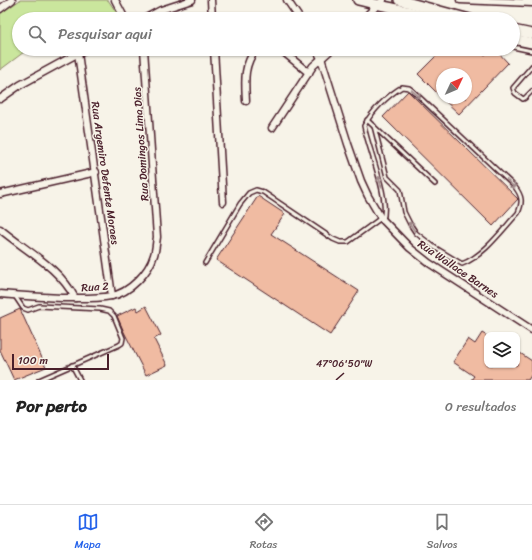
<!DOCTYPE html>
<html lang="pt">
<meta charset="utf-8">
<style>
body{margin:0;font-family:Sriracha,sans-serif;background:#f2f2f2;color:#222}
.controls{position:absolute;right:12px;bottom:12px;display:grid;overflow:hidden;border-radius:8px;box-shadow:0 1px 3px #0004}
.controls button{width:36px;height:36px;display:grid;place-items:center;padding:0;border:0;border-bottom:1px solid #e0e0e0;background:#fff;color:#222;font:20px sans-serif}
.compass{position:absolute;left:436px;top:68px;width:36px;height:36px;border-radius:50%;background:#fff;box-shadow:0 1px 3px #0004;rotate:46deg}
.scale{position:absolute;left:12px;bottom:10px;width:97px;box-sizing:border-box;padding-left:4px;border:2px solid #4a1f2b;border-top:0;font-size:11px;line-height:14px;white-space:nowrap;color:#4a1f2b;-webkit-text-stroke:3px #f7f3e8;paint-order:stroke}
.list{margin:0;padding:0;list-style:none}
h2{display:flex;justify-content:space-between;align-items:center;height:52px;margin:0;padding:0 16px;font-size:17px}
h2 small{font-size:13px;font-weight:400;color:#767676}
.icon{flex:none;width:22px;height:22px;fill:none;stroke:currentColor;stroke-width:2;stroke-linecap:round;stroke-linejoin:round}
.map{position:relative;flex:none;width:532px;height:380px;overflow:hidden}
.search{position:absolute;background:#fff;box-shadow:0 1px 3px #0004;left:12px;right:12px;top:12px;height:44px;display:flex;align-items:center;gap:10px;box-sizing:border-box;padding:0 14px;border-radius:22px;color:#767676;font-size:15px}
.sheet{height:124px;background:#fff}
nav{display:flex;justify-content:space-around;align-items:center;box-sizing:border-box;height:56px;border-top:1px solid #e0e0e0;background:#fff;font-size:11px;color:#767676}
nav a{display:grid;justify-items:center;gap:2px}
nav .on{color:#2563eb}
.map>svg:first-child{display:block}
</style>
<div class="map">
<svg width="532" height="380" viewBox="0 0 532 380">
<rect width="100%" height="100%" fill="#f7f3e8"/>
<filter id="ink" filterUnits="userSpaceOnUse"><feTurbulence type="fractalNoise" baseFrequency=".025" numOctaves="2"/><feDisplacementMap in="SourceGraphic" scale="8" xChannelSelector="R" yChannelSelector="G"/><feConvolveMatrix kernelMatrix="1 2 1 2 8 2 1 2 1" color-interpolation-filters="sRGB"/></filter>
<g filter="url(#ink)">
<polygon fill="#cae69d" stroke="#8a8264" points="20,0 108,0 121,19 19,19 19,49 28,49 0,70 0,14"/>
<g fill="#f0bba2" stroke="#4a1f2b">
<polygon points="443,49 479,49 485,55 491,49 495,49 508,63 459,114 442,98 466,98 466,74 442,74 442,98 418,74"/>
<polygon points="408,91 518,199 493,226 383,117"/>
<polygon points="258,196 285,214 271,234 359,291 330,335 216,260"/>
<polygon points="146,306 161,335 154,339 167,365 146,375 124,332 117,316 136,307 138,311"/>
<polygon points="20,309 46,367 14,380 0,350 0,318"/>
<polygon points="482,333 487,336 487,365 517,365 517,351 532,361 532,374 528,380 471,380 474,376 453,362 468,339 475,344"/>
</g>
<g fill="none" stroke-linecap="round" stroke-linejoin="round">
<g stroke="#4a1f2b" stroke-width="6">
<g id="service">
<polyline points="513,47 532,51"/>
<polyline points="532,66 513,88 515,93 523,99 525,98 532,91"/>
<polyline points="367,120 435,184"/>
<path d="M374,126L387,177L400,190L404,212L410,224L416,233L434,247L462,264C484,256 503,229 518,213C523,202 522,196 515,187L413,91L409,88L402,87C387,96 372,111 364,126C369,151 390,198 383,220"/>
<polyline points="205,263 240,204 249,193 256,190 263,192 333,239 340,242 348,242 381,218"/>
<polyline points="15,296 23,308 28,310 39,306 100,309 109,311 114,316 123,338 122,343 119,345 39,380"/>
<polyline points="72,365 80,380"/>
</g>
</g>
<g stroke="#4a1f2b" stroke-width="9">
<g id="minor">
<polyline points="115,0 125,19"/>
<polyline points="211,0 212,19"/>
<polyline points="287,0 300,19"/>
<polyline points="460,0 532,3"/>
<polyline points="0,9 12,0"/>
<polyline points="144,19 161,10 192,0"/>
<polyline points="363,19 383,0"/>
<polyline points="214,49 223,202"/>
<polyline points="280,49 309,73"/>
<polyline points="316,49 321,58 348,144 361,181 368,196 381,218 410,248 429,263 532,330"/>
<polyline points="78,53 112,296"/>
<polyline points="0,99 20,85 86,49"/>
<path d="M246,101C245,81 243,66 256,49"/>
<polyline points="272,128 313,66 332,49"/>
<polyline points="0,194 96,172"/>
<path d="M0,229C26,251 59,267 75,298"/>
<path d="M0,294C21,296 41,297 62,298C78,298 95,299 111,296C130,293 149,272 154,255C156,249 156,243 157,237L144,49"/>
</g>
</g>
<g stroke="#4a1f2b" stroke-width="12">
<g id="secondary">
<path d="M358,0C385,7 412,11 438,19"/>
<polyline points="399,0 470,19"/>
<polyline points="513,30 532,34"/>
<polyline points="513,39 532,43"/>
</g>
</g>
<use href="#service" stroke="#f7f3e8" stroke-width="3"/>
<use href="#minor" stroke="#f7f3e8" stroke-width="6"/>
<use href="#secondary" stroke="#f7f3e8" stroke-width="9"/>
</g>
<defs><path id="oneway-shaft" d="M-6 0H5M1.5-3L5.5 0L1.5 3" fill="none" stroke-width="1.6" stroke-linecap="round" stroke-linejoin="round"/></defs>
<g stroke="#a0898a">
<use href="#oneway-shaft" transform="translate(416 94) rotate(42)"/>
<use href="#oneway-shaft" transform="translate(380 182) rotate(-106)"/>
<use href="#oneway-shaft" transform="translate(511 184) rotate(44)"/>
<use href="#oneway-shaft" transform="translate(412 227) rotate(-124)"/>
</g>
</g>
<path fill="none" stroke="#4a1f2b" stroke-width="1.5" d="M336,380L344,373"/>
<g text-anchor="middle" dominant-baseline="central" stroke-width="3" stroke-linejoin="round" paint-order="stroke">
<g font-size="11" fill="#4a1f2b" stroke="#f7f3e8">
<text transform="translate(141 144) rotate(-94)">Rua Domingos Lima Dias</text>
<text transform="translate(105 173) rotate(82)">Rua Argemiro Defente Moraes</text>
<text transform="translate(458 269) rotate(34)">Rua Wallace Barnes</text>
<text transform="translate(95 287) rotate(-4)">Rua 2</text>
</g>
</g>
<g font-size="10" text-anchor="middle" fill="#4a1f2b" stroke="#f7f3e8" stroke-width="3" stroke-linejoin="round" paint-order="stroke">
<text x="344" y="367">47°06'50"W</text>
</g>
</svg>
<div class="controls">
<button><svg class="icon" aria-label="layers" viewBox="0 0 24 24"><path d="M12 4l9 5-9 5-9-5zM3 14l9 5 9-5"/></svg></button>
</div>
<svg class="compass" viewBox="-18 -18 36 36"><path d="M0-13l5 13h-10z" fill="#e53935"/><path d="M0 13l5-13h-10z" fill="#767676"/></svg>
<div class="scale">100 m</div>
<div class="search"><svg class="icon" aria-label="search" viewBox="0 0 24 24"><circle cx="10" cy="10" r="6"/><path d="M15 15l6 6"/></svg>Pesquisar aqui</div>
</div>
<section class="sheet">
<h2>Por perto<small>0 resultados</small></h2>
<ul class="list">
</ul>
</section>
<nav>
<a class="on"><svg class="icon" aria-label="map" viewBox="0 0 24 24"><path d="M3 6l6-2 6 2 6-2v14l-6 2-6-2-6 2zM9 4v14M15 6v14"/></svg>Mapa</a>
<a><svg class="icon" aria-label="directions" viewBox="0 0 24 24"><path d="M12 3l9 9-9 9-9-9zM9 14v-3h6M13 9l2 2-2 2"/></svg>Rotas</a>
<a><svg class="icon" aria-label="saved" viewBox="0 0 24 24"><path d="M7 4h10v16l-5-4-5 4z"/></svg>Salvos</a>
</nav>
